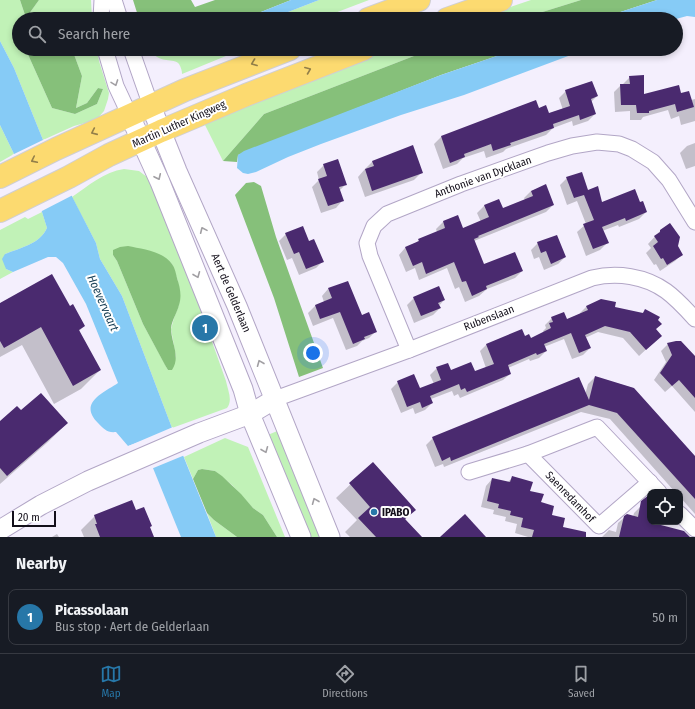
<!DOCTYPE html>
<meta charset="utf-8">
<style>
body{margin:0;font-family:"Fira Sans Condensed",sans-serif;background:#242831;color:#f1f3f6}
.controls{position:absolute;right:12px;bottom:12px;display:grid;overflow:hidden;border-radius:8px;box-shadow:0 2px 6px #0003}
.controls button{width:36px;height:36px;display:grid;place-items:center;padding:0;border:0;border-bottom:1px solid #363941;background:#171b24;color:#f1f3f6;font:20px sans-serif}
.scale{position:absolute;left:12px;bottom:10px;width:44px;box-sizing:border-box;padding-left:4px;border:2px solid #130f1a;border-top:0;font-size:11px;line-height:14px;white-space:nowrap;color:#130f1a;-webkit-text-stroke:3px #fff;paint-order:stroke}
.you{position:absolute;left:313px;top:353px;width:14px;height:14px;margin:-10px;border:3px solid #fff;border-radius:50%;background:#1a73e8;box-shadow:0 0 0 6px #1a73e833}
.badge{display:grid;place-items:center;width:26px;height:26px;border-radius:50%;background:#2777a8;color:#fff;font-size:13px;font-weight:700}
.pin{position:absolute;translate:-50% -50%;border:2px solid #fff;box-shadow:0 1px 4px #0006}
.list{margin:0;padding:0;list-style:none}
h2{display:flex;justify-content:space-between;align-items:center;height:52px;margin:0;padding:0 16px;font-size:17px}
h2 small{font-size:13px;font-weight:400;color:#9ea1a6}
.list li{display:grid;grid-template-columns:26px 1fr auto;gap:12px;align-items:center;box-sizing:border-box;height:56px;margin:0 8px 8px;padding:0 8px;border:1px solid #363941;border-radius:8px}
.list b{display:block;font-size:15px;white-space:nowrap}
.list p{margin:0;font-size:13px;white-space:nowrap;color:#9ea1a6}
.list em{font-size:13px;font-style:normal;color:#9ea1a6}
.icon{flex:none;width:22px;height:22px;fill:none;stroke:currentColor;stroke-width:2;stroke-linecap:round;stroke-linejoin:round}
.map{position:relative;flex:none;width:695px;height:537px;overflow:hidden}
.search{position:absolute;background:#171b24;box-shadow:0 2px 6px #0003;left:12px;right:12px;top:12px;height:44px;display:flex;align-items:center;gap:10px;box-sizing:border-box;padding:0 14px;border-radius:22px;color:#9ea1a6;font-size:15px}
.sheet{height:116px;background:#171b24}
nav{display:flex;justify-content:space-around;align-items:center;box-sizing:border-box;height:56px;border-top:1px solid #363941;background:#171b24;font-size:11px;color:#9ea1a6}
nav a{display:grid;justify-items:center;gap:2px}
nav .on{color:#2777a8}
.map>svg:first-child{display:block}
</style>
<div class="map">
<svg width="695" height="537" viewBox="0 0 695 537">
<rect width="100%" height="100%" fill="#f4effd"/>
<g fill="#c1f2b7" fill-rule="evenodd">
<polygon points="0,0 20,0 26,18 39,0 91,0 92,19 19,19 19,49 27,49 26,50 52,108 75,114 97,104 103,89 98,88 87,103 76,108 82,76 72,49 97,49 99,61 109,93 108,99 104,111 96,120 74,126 43,140 14,68 0,41"/>
<polygon points="319,0 369,0 319,19 270,19"/>
<polygon points="531,0 581,0 520,19 475,19"/>
<path d="M155,49H243L182,74C182,71 181,67 179,64C174,57 160,65 150,50Z"/>
<polygon points="390,49 432,49 264,114 223,161 204,123 329,72"/>
<polygon points="0,125 14,154 0,162"/>
<path d="M124,169L139,171L151,180L173,232L226,381C228,391 233,400 227,408L172,428L122,296L100,259L96,243L72,197C88,186 104,172 124,169ZM113,255L164,257L172,264L178,281L179,305L174,318L171,329L176,357L168,370L143,324L117,261Z"/>
<path d="M42,212L47,228C40,244 20,248 5,254L6,269L13,272L0,279V230L25,217L28,219Z"/>
<polygon points="282,429 326,537 304,537 263,437"/>
<polygon points="225,438 248,447 285,537 277,537 263,515 253,508 232,485 215,471 202,469 198,470 193,479 184,457"/>
<polygon points="207,513 214,520 237,537 216,537"/>
</g>
<g fill="#86c07a">
<polygon points="20,0 39,0 26,18"/>
<polygon points="133,0 191,0 195,7 215,0 291,0 243,19 139,19"/>
<polygon points="581,0 657,0 599,19 520,19"/>
<polygon points="27,49 37,49 50,55 58,49 72,49 82,76 76,108 87,103 98,88 103,89 97,104 75,114 52,108 26,50"/>
<polygon points="432,49 517,49 441,75 238,155 237,162 223,161 264,114"/>
<polygon points="254,182 261,186 276,237 323,368 299,377 274,298 235,195 246,183"/>
<path d="M128,246C142,249 163,251 172,264C175,268 176,274 177,278C180,287 182,296 179,305C177,313 172,320 171,328C171,343 181,356 172,370H168L165,365L143,324L117,261L113,255V250L120,247Z"/>
<polygon points="202,469 215,471 222,476 241,494 253,508 263,515 277,537 237,537 214,520 207,513 193,479 198,470"/>
</g>
<g fill="#86cbf6">
<polygon points="291,0 319,0 270,19 243,19"/>
<polygon points="657,0 695,0 695,17 687,16 676,19 599,19"/>
<path d="M0,41L14,68L43,140L96,243L100,259L122,296L172,428L216,537H181L142,441L128,446L116,432C107,433 104,429 98,423C78,403 103,393 118,383L86,304L63,263L56,257H48L13,272L6,269L2,259L5,254C20,248 40,244 47,228L42,212L0,125Z"/>
<polygon points="517,49 587,49 464,95 401,115 321,144 288,157 256,172 248,174 243,173 237,168 238,155 244,151 441,75"/>
</g>
<g fill="#f4effd">
<polygon points="45,139 73,195 40,212 12,155"/>
<polygon points="173,427 185,455 151,469 141,443 129,448 126,447"/>
</g>
<g fill="#0003">
<polygon points="630,77 644,95 680,94 691,100 695,99 695,121 681,125 679,116 671,119 668,110 643,117 641,120 630,120 630,111 615,112 614,92 621,85 623,85 623,84"/>
<polygon points="566,91 597,96 591,102 595,114 588,121 573,126 572,121 553,128 546,135 506,149 503,152 486,158 484,151 463,158 457,164 443,169 434,144 441,137 535,101 538,109 549,114 563,110 559,98"/>
<polygon points="695,143 695,166 686,169 680,153 687,146"/>
<polygon points="412,147 421,173 414,180 365,197 358,177 365,169 372,162"/>
<polygon points="324,165 345,185 339,191 342,201 336,208 321,213 312,187 319,180 317,172"/>
<polygon points="567,178 588,191 601,203 640,203 646,212 639,219 619,227 618,225 602,231 607,243 600,250 586,256 577,232 586,224 577,201 567,205 560,185"/>
<polygon points="545,186 553,205 546,212 474,241 484,266 522,271 515,278 487,289 479,296 465,302 459,287 455,289 447,268 419,280 415,268 406,272 399,255 405,248 414,245 419,240 437,232 436,229 443,222 457,216 463,229 481,222 477,213 484,206 499,200 502,210 525,200 524,198 531,191"/>
<polygon points="660,231 682,254 675,261 660,271 656,264 654,265 646,253 651,248 648,244"/>
<polygon points="286,234 309,242 323,261 316,268 299,275 292,258 287,260 279,241"/>
<polygon points="538,243 565,257 558,264 544,270 539,257 534,259 531,250"/>
<polygon points="328,289 361,317 376,331 369,338 362,341 357,346 346,350 333,318 313,326 308,313 315,306 324,302 322,296"/>
<polygon points="414,298 444,300 439,306 440,308 433,315 414,323 407,305"/>
<polygon points="0,304 69,307 84,326 79,331 100,370 81,389 54,404 22,345 0,357"/>
<polygon points="587,306 614,308 641,314 645,311 655,329 654,342 639,356 623,338 598,332 585,338 590,348 583,355 572,359 564,339 544,347 546,351 539,358 530,361 529,359 508,368 510,374 503,380 460,398 458,394 454,396 452,391 431,399 432,403 425,410 415,414 413,408 401,413 391,389 398,382 420,389 434,384 430,375 437,368 450,371 474,373 486,368 480,351 487,344 524,337 530,339 544,333 543,331 546,328 545,325 552,318 567,320 580,314 580,313"/>
<polygon points="668,344 695,372 695,412 672,386 665,392 654,380 666,362 661,351"/>
<polygon points="595,377 633,388 695,457 695,514 680,497 680,492 675,492 610,419 581,412 444,467 443,464 435,467 426,445 433,438 585,395 588,384"/>
<polygon points="21,411 67,423 48,442 0,484 0,422"/>
<polygon points="373,463 405,519 420,537 350,537 345,532 357,520 336,498"/>
<polygon points="512,478 529,491 561,528 579,537 528,537 515,533 517,524 505,521 506,517 493,514 494,510 481,507 486,486 492,479 507,483"/>
<polygon points="641,506 650,509 650,522 656,522 656,525 676,537 602,537 609,530 616,532 618,523 627,515 633,517 634,513"/>
<polygon points="135,511 149,528 152,537 84,537 81,530 95,516"/>
<polygon points="57,534 59,537 52,537"/>
</g>
<g fill="#4a2a6f">
<polygon points="644,75 644,94 679,85 681,93 689,91 694,107 677,112 675,104 649,111 649,113 637,113 636,105 621,105 620,84 630,84 629,76"/>
<polygon points="592,81 598,96 591,99 596,114 580,120 579,115 553,124 554,128 510,143 511,145 493,151 491,144 464,154 465,157 450,163 441,136 536,100 539,108 546,105 549,113 570,106 565,90"/>
<polygon points="413,145 423,173 372,191 365,169 374,166 372,161"/>
<polygon points="338,159 347,185 339,187 344,201 328,206 318,179 327,176 323,164"/>
<polygon points="582,172 588,190 598,186 602,202 635,189 640,202 643,201 647,212 626,221 625,218 602,227 609,243 593,249 583,224 594,220 584,195 574,198 566,177"/>
<polygon points="546,184 554,205 478,236 479,237 474,239 484,264 515,252 523,271 486,286 487,289 472,296 466,281 462,282 454,262 426,274 422,262 413,266 405,247 419,241 418,239 445,228 443,221 458,215 463,228 489,217 484,205 499,199 503,208 533,196 531,191"/>
<polygon points="670,223 680,237 678,246 683,255 667,265 663,258 661,259 653,246 658,242 654,236 660,232 660,230"/>
<polygon points="303,226 309,241 314,239 324,262 306,269 299,252 294,254 285,233"/>
<polygon points="557,235 566,257 551,264 546,251 541,253 537,242"/>
<polygon points="52,274 70,306 73,304 85,326 79,330 101,370 73,386 41,327 4,348 0,341 0,303"/>
<polygon points="348,281 362,315 369,312 377,332 364,337 365,339 353,344 340,312 320,319 315,305 332,298 328,288"/>
<polygon points="439,286 445,300 438,303 441,308 421,316 413,297"/>
<polygon points="601,299 616,302 615,307 643,313 645,309 660,317 658,320 662,324 656,329 662,336 646,350 630,332 605,326 585,335 591,348 579,353 571,333 544,344 547,351 537,355 536,353 508,365 511,374 467,392 465,388 461,390 459,384 430,396 433,403 422,408 420,402 407,407 397,381 414,374 420,388 441,380 436,367 448,363 451,370 471,362 475,371 494,364 486,344 522,329 525,336 529,334 531,338 551,328 549,323 553,322 551,317 564,312 567,319 588,310 586,306"/>
<polygon points="676,341 681,341 695,356 695,398 679,380 672,386 660,373 672,355 667,343"/>
<polygon points="595,376 634,388 695,456 695,499 617,413 589,405 451,461 450,457 442,461 432,437 579,377 589,400"/>
<polygon points="41,393 68,423 7,476 0,468 0,421 17,406 21,410"/>
<polygon points="373,462 416,510 405,519 422,537 376,537 358,518 370,507 349,483"/>
<polygon points="512,476 533,482 530,491 544,494 541,502 554,506 552,515 565,518 563,527 586,532 586,537 532,537 534,530 521,527 523,518 510,515 511,511 498,508 499,504 487,501 492,478 510,482"/>
<polygon points="649,495 650,522 658,522 657,524 684,531 690,537 619,537 624,516 627,514 638,517 641,501"/>
<polygon points="132,500 136,510 144,507 152,526 150,527 154,537 100,537 95,524 97,524 94,515"/>
<polygon points="465,514 486,537 440,537"/>
</g>
<g fill="none" stroke-linecap="round" stroke-linejoin="round">
<g stroke="#b2a6c6" stroke-width="17">
<g id="minor">
<polyline points="114,0 120,19"/>
<polyline points="101,19 102,0"/>
<polyline points="105,49 116,86 130,116"/>
<polyline points="131,49 151,106"/>
<polyline points="409,350 370,256 367,243 374,226 387,214 461,184 548,153 572,146 597,142 619,144 632,149 653,162 669,180 695,222"/>
<path d="M275,399L409,350L592,278C617,272 645,276 666,291C677,299 686,309 695,319"/>
<polyline points="528,454 599,526 650,482"/>
<polyline points="469,472 528,454 597,427 659,492"/>
<polyline points="680,514 695,529"/>
</g>
</g>
<g stroke="#b2a6c6" stroke-width="21">
<g id="tertiary">
<polyline points="151,106 177,171 237,306 330,537"/>
<polyline points="130,116 160,182 243,389 250,414 301,537"/>
<polyline points="0,530 41,505 88,481 199,433 250,414 275,399"/>
</g>
</g>
<g stroke="#d0cfd1" stroke-width="24">
<g id="trunk">
<polyline points="368,19 419,0"/>
<polyline points="447,19 501,0"/>
<polyline points="0,177 56,149 185,90 290,49"/>
<polyline points="0,211 69,177 109,155 161,131 246,95 364,49"/>
</g>
</g>
<use href="#minor" stroke="#fff" stroke-width="15"/>
<use href="#tertiary" stroke="#fff" stroke-width="19"/>
<use href="#trunk" stroke="#fcda70" stroke-width="22"/>
</g>
<defs><path id="oneway-chevron" d="M-2-3.5L2.5 0L-2 3.5" fill="none" stroke-width="1.6" stroke-linecap="round" stroke-linejoin="round"/></defs>
<g stroke="#937f49">
<use href="#oneway-chevron" transform="translate(254 63) rotate(159)"/>
<use href="#oneway-chevron" transform="translate(308 70) rotate(-22)"/>
<use href="#oneway-chevron" transform="translate(94 132) rotate(156)"/>
<use href="#oneway-chevron" transform="translate(34 160) rotate(154)"/>
</g>
<g stroke="#a19fa3">
<use href="#oneway-chevron" transform="translate(115 83) rotate(70)"/>
<use href="#oneway-chevron" transform="translate(158 177) rotate(65)"/>
<use href="#oneway-chevron" transform="translate(203 230) rotate(-114)"/>
<use href="#oneway-chevron" transform="translate(197 275) rotate(68)"/>
<use href="#oneway-chevron" transform="translate(260 363) rotate(-112)"/>
<use href="#oneway-chevron" transform="translate(265 450) rotate(68)"/>
<use href="#oneway-chevron" transform="translate(315 501) rotate(-112)"/>
</g>
<circle fill="#2777a8" stroke="#fff" stroke-width="1.5" cx="374" cy="512" r="4"/>
<g text-anchor="middle" dominant-baseline="central" stroke-width="4" stroke-linejoin="round" paint-order="stroke">
<g font-size="11" fill="#130f1a" stroke="#fff">
<text transform="translate(179 124) rotate(-24)">Martin Luther Kingweg</text>
<text transform="translate(483 177) rotate(-20)">Anthonie van Dycklaan</text>
<text transform="translate(231 293) rotate(67)">Aert de Gelderlaan</text>
<text transform="translate(489 318) rotate(-21)">Rubenslaan</text>
<text transform="translate(570 497) rotate(46)">Saenredamhof</text>
</g>
<g font-size="11" font-weight="bold" fill="#130f1a" stroke="#fff" text-anchor="start">
<text x="382" y="512">IPABO</text>
</g>
<g font-size="12" font-style="italic" fill="#1a4157" stroke="#fff">
<text transform="translate(103 303) rotate(66)">Hoevervaart</text>
</g>
</g>
</svg>
<div class="controls">
<button><svg class="icon" aria-label="locate" viewBox="0 0 24 24"><circle cx="12" cy="12" r="6"/><path d="M12 2v4M12 18v4M2 12h4M18 12h4"/></svg></button>
</div>
<div class="scale">20 m</div>
<div class="you"></div>
<div class="pin badge" style="left:205px;top:328px">1</div>
<div class="search"><svg class="icon" aria-label="search" viewBox="0 0 24 24"><circle cx="10" cy="10" r="6"/><path d="M15 15l6 6"/></svg>Search here</div>
</div>
<section class="sheet">
<h2>Nearby<small></small></h2>
<ul class="list">
<li><span class="badge">1</span><div><b>Picassolaan</b><p>Bus stop · Aert de Gelderlaan</p></div><em>50 m</em></li>
</ul>
</section>
<nav>
<a class="on"><svg class="icon" aria-label="map" viewBox="0 0 24 24"><path d="M3 6l6-2 6 2 6-2v14l-6 2-6-2-6 2zM9 4v14M15 6v14"/></svg>Map</a>
<a><svg class="icon" aria-label="directions" viewBox="0 0 24 24"><path d="M12 3l9 9-9 9-9-9zM9 14v-3h6M13 9l2 2-2 2"/></svg>Directions</a>
<a><svg class="icon" aria-label="saved" viewBox="0 0 24 24"><path d="M7 4h10v16l-5-4-5 4z"/></svg>Saved</a>
</nav>
